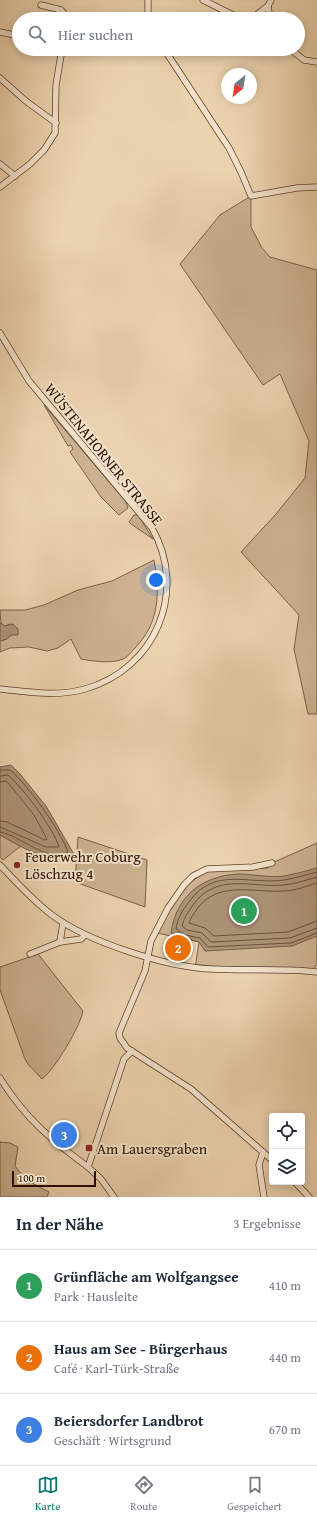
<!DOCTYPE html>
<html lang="de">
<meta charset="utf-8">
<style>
body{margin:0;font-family:"Gentium Book Plus",serif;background:#f6f6f7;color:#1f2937}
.controls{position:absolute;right:12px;bottom:12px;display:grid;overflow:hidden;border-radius:4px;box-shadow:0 2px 10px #0003}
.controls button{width:36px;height:36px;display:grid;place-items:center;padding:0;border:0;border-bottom:1px solid #e0e1e3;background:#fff;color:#1f2937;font:20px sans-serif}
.compass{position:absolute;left:221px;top:68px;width:36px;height:36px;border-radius:50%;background:#fff;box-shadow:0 2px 10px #0003;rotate:210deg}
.scale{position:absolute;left:12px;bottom:10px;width:84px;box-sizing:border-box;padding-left:4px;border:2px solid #2d1000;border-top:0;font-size:11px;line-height:14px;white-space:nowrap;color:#2d1000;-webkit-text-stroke:3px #f3e2cb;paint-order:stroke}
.you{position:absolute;left:156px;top:580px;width:14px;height:14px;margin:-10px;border:3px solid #fff;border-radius:50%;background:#1a73e8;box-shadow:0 0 0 6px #1a73e833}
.badge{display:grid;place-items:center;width:26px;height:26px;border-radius:50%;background:#0f766e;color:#fff;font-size:13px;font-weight:700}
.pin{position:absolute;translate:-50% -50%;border:2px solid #fff;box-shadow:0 1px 4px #0006}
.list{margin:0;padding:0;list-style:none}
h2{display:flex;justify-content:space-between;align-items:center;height:52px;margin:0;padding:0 16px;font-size:17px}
h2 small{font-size:13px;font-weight:400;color:#747a83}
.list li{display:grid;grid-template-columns:26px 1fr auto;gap:12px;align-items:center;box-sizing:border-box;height:72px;padding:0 16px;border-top:1px solid #e0e1e3}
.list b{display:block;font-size:15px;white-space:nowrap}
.list p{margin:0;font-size:13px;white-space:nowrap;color:#747a83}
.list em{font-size:13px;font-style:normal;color:#747a83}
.icon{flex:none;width:22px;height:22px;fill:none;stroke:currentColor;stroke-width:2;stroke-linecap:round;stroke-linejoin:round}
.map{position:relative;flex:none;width:317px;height:1197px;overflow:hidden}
.search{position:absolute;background:#fff;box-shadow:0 2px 10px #0003;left:12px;right:12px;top:12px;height:44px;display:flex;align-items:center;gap:10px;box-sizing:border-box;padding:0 14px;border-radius:22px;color:#747a83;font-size:15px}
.sheet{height:268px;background:#fff}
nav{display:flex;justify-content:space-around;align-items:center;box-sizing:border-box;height:56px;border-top:1px solid #e0e1e3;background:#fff;font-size:11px;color:#747a83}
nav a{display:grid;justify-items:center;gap:2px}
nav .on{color:#0f766e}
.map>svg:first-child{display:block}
</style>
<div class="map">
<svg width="317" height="1197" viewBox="0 0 317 1197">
<rect width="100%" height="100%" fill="#ecd3af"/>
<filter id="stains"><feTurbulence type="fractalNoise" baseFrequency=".005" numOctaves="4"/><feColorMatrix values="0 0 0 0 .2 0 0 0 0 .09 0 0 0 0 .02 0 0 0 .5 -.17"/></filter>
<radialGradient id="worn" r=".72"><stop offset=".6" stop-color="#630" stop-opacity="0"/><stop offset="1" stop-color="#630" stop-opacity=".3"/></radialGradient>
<g fill="#ccb291" stroke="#7c6148">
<polygon points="251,196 251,227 262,248 270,257 317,270 317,714 308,714 294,649 299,615 241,552 276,514 305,478 309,441 280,374 263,385 180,264 220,215"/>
<polygon points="44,405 126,502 128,508 119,515 101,497 70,452 73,449 71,445 68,446"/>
<polygon points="134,515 138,515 153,539 131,524 129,522"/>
<path d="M154,560C160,593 160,623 134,649C131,652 127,658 123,659C113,664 91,661 81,659L71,639L58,648L47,651L29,647L10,648L0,652V641L7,639L18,629L10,624L5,626L1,625L0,610H25L44,605L78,590L112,581Z"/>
<polygon points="0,835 21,846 3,860 0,857"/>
<polygon points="78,837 147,860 145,907 75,882"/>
<path d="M317,843V965L311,971L195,968L199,942L157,933C172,907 181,882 211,870L268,868L272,863Z"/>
<path d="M38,954L83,1011C80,1027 55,1069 42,1079L28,1064L25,1059L0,990V967Z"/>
<polygon points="0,1142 10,1143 18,1147 15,1166 26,1180 49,1192 47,1197 0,1197"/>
</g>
<g fill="#ab9174" stroke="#795d46">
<polygon points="0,623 5,626 13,624 18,629 18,635 11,635 7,639 0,641"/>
<path d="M11,765L20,774L46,806L75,856C51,866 20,846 0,835V767Z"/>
<path d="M317,868V936L292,946L205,951L199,942L171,933C176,897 201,876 238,874C253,874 269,878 284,876C295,874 306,871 317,868Z"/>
</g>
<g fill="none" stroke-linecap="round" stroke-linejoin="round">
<g stroke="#6c503a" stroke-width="1">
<path d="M0,770H10C27,784 61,831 68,852C49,864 18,834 0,832"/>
<path d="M0,776L8,775C23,788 54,829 59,847H46L0,827"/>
<polyline points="0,782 6,781 9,784 34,815 47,839 45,840 7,822 0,821"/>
<path d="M317,872C306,875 295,878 284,880C249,885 214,866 189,902C182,911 177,919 176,929L185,935L200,938L208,947L291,943L317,933"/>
<path d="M317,877C306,880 295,884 284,885C252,888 216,872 193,905C188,912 184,918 182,926L187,930L202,933L211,942L290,938L317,928"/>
<path d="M317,883C306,886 295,891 284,891C253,893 218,880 197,909C194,914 191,917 189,923L205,928L214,936L288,932L317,921"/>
</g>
<g stroke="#5d412c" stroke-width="7">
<g id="street">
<polyline points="203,0 241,19"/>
<polyline points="41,5 61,10 68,19"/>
<polyline points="268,6 270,19"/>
<polyline points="148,19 148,0"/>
<polyline points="251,19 268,6 271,0"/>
<polyline points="0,32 19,36"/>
<polyline points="164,49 229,148 241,172 251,196 297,188 317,187"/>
<polyline points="290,49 304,60 317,62"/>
<polyline points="0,78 27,102 56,123"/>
<polyline points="0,164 15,176"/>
<polyline points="0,187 30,164 44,150 55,133 56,85 62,49"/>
<path d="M0,333L29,381L152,528C188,591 156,669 85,689C57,697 29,692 0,689"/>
<polyline points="272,863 253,867 207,869 193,876 184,885 168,908 151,941 145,971 119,1033 120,1038 127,1048 191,1089 272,1160"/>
<path d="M0,865C16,882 33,901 52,915C88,942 166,967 211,969C246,971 282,968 317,972"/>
<polyline points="60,942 63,923"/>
<polyline points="30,954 60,942 81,939 85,935"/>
<path d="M0,1078C25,1118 50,1139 88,1167"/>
<polyline points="263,1152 259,1165 264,1197"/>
<polyline points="295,1182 309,1197"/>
<polyline points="114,1197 101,1179 88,1167 124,1059 132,1051"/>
</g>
</g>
<use href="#street" stroke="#f3e2cb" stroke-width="5.5"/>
</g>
<g fill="#8f2418" stroke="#f3e2cb" stroke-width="1.5">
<circle cx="17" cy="865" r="4"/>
<rect x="85" y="1144" width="8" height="8" rx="2"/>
</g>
<g text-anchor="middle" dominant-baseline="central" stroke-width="4" stroke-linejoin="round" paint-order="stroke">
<g font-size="15" fill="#2d1000" stroke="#f3e2cb">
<text transform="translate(104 454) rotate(51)">WÜSTENAHORNER STRASSE</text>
</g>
<g font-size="15" fill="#2d1000" stroke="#f3e2cb" text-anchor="start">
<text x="25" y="856">Feuerwehr Coburg<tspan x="25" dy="17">Löschzug 4</tspan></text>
<text x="97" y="1148">Am Lauersgraben</text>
</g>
</g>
<rect width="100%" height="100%" filter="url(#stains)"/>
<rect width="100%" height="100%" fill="url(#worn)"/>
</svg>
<div class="controls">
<button><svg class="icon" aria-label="locate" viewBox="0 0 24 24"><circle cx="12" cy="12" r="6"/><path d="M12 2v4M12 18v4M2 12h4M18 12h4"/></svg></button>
<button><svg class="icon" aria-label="layers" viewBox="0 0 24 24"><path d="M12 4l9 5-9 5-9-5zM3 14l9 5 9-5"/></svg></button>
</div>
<svg class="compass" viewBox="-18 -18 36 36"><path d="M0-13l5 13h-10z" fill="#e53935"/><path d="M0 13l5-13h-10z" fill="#747a83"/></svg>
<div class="scale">100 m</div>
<div class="you"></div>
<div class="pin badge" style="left:244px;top:911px;background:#2e9e5b">1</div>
<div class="pin badge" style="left:178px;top:948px;background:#e8710a">2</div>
<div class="pin badge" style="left:64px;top:1135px;background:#3f7fe0">3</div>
<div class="search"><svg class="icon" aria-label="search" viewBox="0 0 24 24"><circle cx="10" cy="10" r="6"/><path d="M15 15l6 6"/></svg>Hier suchen</div>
</div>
<section class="sheet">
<h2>In der Nähe<small>3 Ergebnisse</small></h2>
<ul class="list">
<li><span class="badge" style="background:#2e9e5b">1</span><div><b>Grünfläche am Wolfgangsee</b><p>Park · Hausleite</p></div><em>410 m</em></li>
<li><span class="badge" style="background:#e8710a">2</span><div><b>Haus am See - Bürgerhaus</b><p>Café · Karl-Türk-Straße</p></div><em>440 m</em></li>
<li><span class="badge" style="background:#3f7fe0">3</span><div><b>Beiersdorfer Landbrot</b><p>Geschäft · Wirtsgrund</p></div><em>670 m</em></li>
</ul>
</section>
<nav>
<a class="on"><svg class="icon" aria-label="map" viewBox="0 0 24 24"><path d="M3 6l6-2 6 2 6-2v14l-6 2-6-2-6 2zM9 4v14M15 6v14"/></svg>Karte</a>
<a><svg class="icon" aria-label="directions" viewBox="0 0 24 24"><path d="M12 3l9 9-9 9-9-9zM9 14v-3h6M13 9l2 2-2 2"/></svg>Route</a>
<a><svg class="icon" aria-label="saved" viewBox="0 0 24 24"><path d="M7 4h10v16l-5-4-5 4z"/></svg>Gespeichert</a>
</nav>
